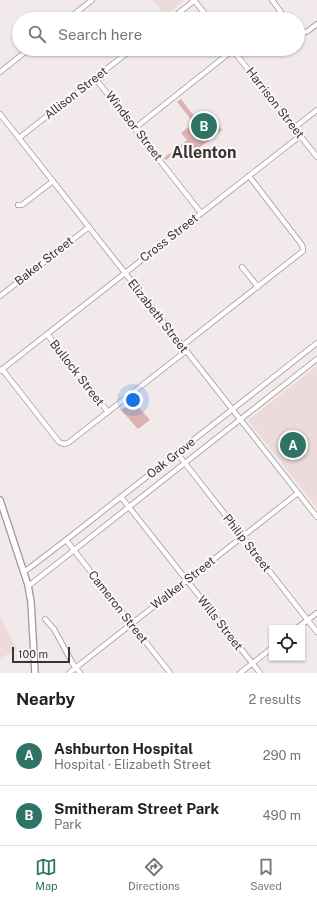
<!DOCTYPE html>
<meta charset="utf-8">
<style>
body{margin:0;font-family:"Public Sans",sans-serif;background:#f6f6f6;color:#222}
.controls{position:absolute;right:12px;bottom:12px;display:grid;overflow:hidden;border-radius:0px;box-shadow:0 1px 3px #0004}
.controls button{width:36px;height:36px;display:grid;place-items:center;padding:0;border:0;border-bottom:1px solid #e0e0e0;background:#fff;color:#222;font:20px sans-serif}
.scale{position:absolute;left:12px;bottom:10px;width:58px;box-sizing:border-box;padding-left:4px;border:2px solid #383535;border-top:0;font-size:11px;line-height:14px;white-space:nowrap;color:#383535;-webkit-text-stroke:3px #fef7f7;paint-order:stroke}
.you{position:absolute;left:133px;top:400px;width:14px;height:14px;margin:-10px;border:3px solid #fff;border-radius:50%;background:#1a73e8;box-shadow:0 0 0 6px #1a73e833}
.badge{display:grid;place-items:center;width:26px;height:26px;border-radius:50%;background:#2f7367;color:#fff;font-size:13px;font-weight:700}
.pin{position:absolute;translate:-50% -50%;border:2px solid #fff;box-shadow:0 1px 4px #0006}
.list{margin:0;padding:0;list-style:none}
h2{display:flex;justify-content:space-between;align-items:center;height:52px;margin:0;padding:0 16px;font-size:17px}
h2 small{font-size:13px;font-weight:400;color:#767676}
.list li{display:grid;grid-template-columns:26px 1fr auto;gap:12px;align-items:center;box-sizing:border-box;height:60px;padding:0 16px;border-top:1px solid #e0e0e0}
.list b{display:block;font-size:15px;white-space:nowrap}
.list p{margin:0;font-size:13px;white-space:nowrap;color:#767676}
.list em{font-size:13px;font-style:normal;color:#767676}
.icon{flex:none;width:22px;height:22px;fill:none;stroke:currentColor;stroke-width:2;stroke-linecap:round;stroke-linejoin:round}
.map{position:relative;flex:none;width:317px;height:673px;overflow:hidden}
.search{position:absolute;background:#fff;box-shadow:0 1px 3px #0004;left:12px;right:12px;top:12px;height:44px;display:flex;align-items:center;gap:10px;box-sizing:border-box;padding:0 14px;border-radius:22px;color:#767676;font-size:15px}
.sheet{height:172px;background:#fff}
nav{display:flex;justify-content:space-around;align-items:center;box-sizing:border-box;height:56px;border-top:1px solid #e0e0e0;background:#fff;font-size:11px;color:#767676}
nav a{display:grid;justify-items:center;gap:2px}
nav .on{color:#2f7367}
.map>svg:first-child{display:block}
</style>
<div class="map">
<svg width="317" height="673" viewBox="0 0 317 673">
<rect width="100%" height="100%" fill="#f2eaea"/>
<g fill="#eddbdc">
<polygon points="152,0 184,0 166,16"/>
<polygon points="317,366 317,508 248,420"/>
<polygon points="0,615 17,650 0,658"/>
</g>
<g fill="#dcb1b2">
<polygon points="181,99 197,120 208,112 222,130 195,151 188,142 166,160 164,158 187,140 181,133 194,123 177,102"/>
<polygon points="133,401 150,420 138,429 121,410"/>
</g>
<g fill="none" stroke-linecap="round" stroke-linejoin="round">
<g stroke="#9e9696" stroke-width="6">
<g id="minor">
<polyline points="194,0 209,19"/>
<polyline points="272,0 286,19"/>
<polyline points="68,19 92,0"/>
<polyline points="171,19 195,0"/>
<path d="M298,33C306,35 311,28 317,24"/>
<polyline points="232,49 317,157"/>
<polyline points="0,72 29,49"/>
<polyline points="95,78 201,213"/>
<polyline points="0,114 317,517"/>
<polyline points="135,128 233,50"/>
<polyline points="294,128 317,110"/>
<polyline points="19,138 132,49"/>
<polyline points="18,205 22,205 53,181"/>
<polyline points="242,267 258,287"/>
<polyline points="0,296 89,227"/>
<polyline points="47,334 108,412"/>
<polyline points="182,346 303,251 303,248 302,245 249,176"/>
<polyline points="2,369 59,442 64,444 68,443 186,351"/>
<polyline points="0,371 300,136"/>
<polyline points="177,453 317,632"/>
<polyline points="121,497 260,673"/>
<polyline points="66,540 170,673"/>
<polyline points="24,571 28,569 66,540 317,343"/>
<polyline points="28,585 31,584 317,359"/>
<polyline points="45,619 54,629 73,664 80,673"/>
<polyline points="297,628 317,613"/>
<polyline points="69,673 298,493"/>
<polyline points="240,673 272,648"/>
</g>
</g>
<g stroke="#9e9696" stroke-width="8">
<polyline id="major" points="0,500 28,585 31,602 35,673"/>
</g>
<use href="#minor" stroke="#fff" stroke-width="4.5"/>
<use href="#major" stroke="#fff" stroke-width="5.5"/>
</g>
<g text-anchor="middle" dominant-baseline="central" stroke-width="4" stroke-linejoin="round" paint-order="stroke">
<g font-size="12" fill="#383535" stroke="#fef7f7">
<text transform="translate(76 93) rotate(-38)">Allison Street</text>
<text transform="translate(275 103) rotate(52)">Harrison Street</text>
<text transform="translate(134 126) rotate(52)">Windsor Street</text>
<text transform="translate(169 238) rotate(-38)">Cross Street</text>
<text transform="translate(44 261) rotate(-38)">Baker Street</text>
<text transform="translate(158 316) rotate(52)">Elizabeth Street</text>
<text transform="translate(77 373) rotate(52)">Bullock Street</text>
<text transform="translate(171 458) rotate(-38)">Oak Grove</text>
<text transform="translate(247 543) rotate(52)">Philip Street</text>
<text transform="translate(183 583) rotate(-38)">Walker Street</text>
<text transform="translate(118 607) rotate(52)">Cameron Street</text>
<text transform="translate(220 623) rotate(52)">Wills Street</text>
</g>
<g font-size="16" font-weight="bold" fill="#383535" stroke="#fef7f7">
<text x="204" y="152">Allenton</text>
</g>
</g>
</svg>
<div class="controls">
<button><svg class="icon" aria-label="locate" viewBox="0 0 24 24"><circle cx="12" cy="12" r="6"/><path d="M12 2v4M12 18v4M2 12h4M18 12h4"/></svg></button>
</div>
<div class="scale">100 m</div>
<div class="you"></div>
<div class="pin badge" style="left:293px;top:445px">A</div>
<div class="pin badge" style="left:204px;top:126px">B</div>
<div class="search"><svg class="icon" aria-label="search" viewBox="0 0 24 24"><circle cx="10" cy="10" r="6"/><path d="M15 15l6 6"/></svg>Search here</div>
</div>
<section class="sheet">
<h2>Nearby<small>2 results</small></h2>
<ul class="list">
<li><span class="badge">A</span><div><b>Ashburton Hospital</b><p>Hospital · Elizabeth Street</p></div><em>290 m</em></li>
<li><span class="badge">B</span><div><b>Smitheram Street Park</b><p>Park</p></div><em>490 m</em></li>
</ul>
</section>
<nav>
<a class="on"><svg class="icon" aria-label="map" viewBox="0 0 24 24"><path d="M3 6l6-2 6 2 6-2v14l-6 2-6-2-6 2zM9 4v14M15 6v14"/></svg>Map</a>
<a><svg class="icon" aria-label="directions" viewBox="0 0 24 24"><path d="M12 3l9 9-9 9-9-9zM9 14v-3h6M13 9l2 2-2 2"/></svg>Directions</a>
<a><svg class="icon" aria-label="saved" viewBox="0 0 24 24"><path d="M7 4h10v16l-5-4-5 4z"/></svg>Saved</a>
</nav>
